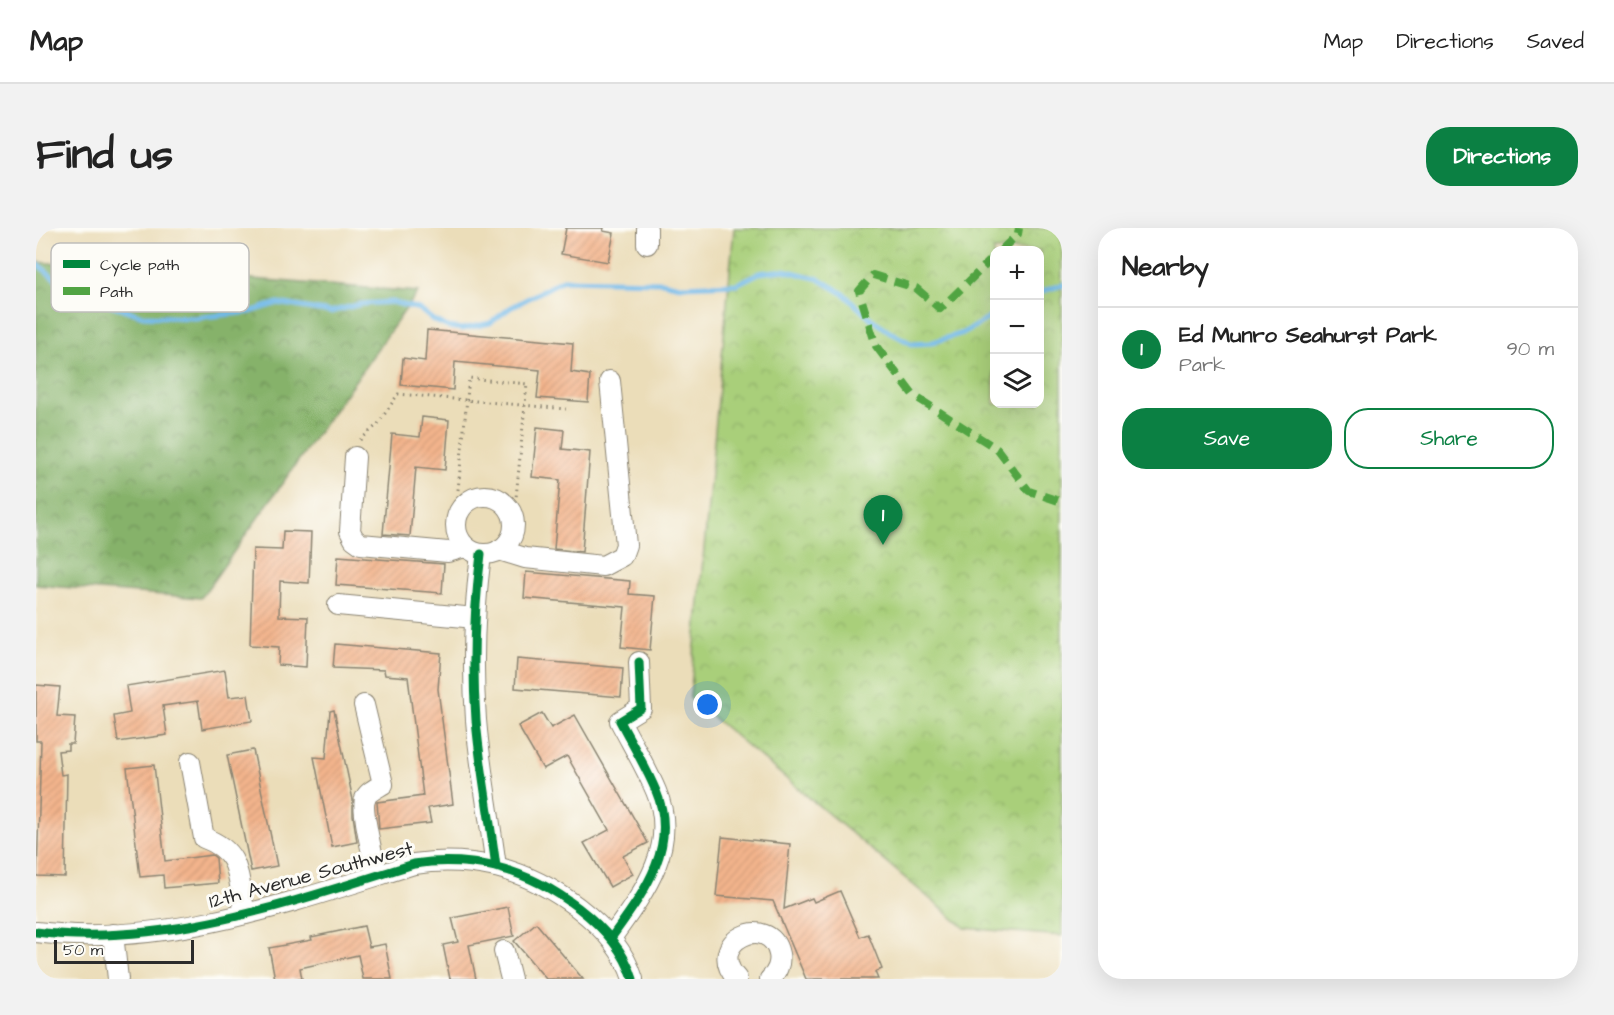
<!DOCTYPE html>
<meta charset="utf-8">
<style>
body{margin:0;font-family:"Architects Daughter",sans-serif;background:#f2f2f2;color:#222}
.controls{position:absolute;right:18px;top:18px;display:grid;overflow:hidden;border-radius:12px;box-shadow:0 6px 24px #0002}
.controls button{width:54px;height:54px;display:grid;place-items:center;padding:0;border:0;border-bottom:2px solid #e0e0e0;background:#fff;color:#222;font:30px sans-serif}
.scale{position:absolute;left:18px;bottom:15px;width:140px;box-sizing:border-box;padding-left:6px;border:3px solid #2b2b2b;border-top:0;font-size:16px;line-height:21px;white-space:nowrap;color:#2b2b2b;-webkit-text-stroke:4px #fdfcf7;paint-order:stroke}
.you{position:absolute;left:672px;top:477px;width:21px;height:21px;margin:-15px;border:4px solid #fff;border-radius:50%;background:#1a73e8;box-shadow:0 0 0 9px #1a73e833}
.badge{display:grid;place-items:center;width:39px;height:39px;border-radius:50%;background:#0b8043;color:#fff;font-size:20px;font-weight:700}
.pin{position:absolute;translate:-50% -50px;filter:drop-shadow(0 2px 3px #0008)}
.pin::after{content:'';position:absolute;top:32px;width:21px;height:18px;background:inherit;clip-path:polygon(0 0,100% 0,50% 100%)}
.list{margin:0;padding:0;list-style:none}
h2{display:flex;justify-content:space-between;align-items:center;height:78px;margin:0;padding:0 24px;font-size:26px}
h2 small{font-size:20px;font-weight:400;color:#767676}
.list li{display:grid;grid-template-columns:39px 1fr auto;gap:18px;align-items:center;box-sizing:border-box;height:84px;padding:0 24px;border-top:2px solid #e0e0e0}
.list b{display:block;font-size:22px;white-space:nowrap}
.list p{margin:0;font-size:20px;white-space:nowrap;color:#767676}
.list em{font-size:20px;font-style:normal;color:#767676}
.actions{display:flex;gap:12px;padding:18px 24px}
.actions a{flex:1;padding:14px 0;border:2px solid #0b8043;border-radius:24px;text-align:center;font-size:21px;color:#0b8043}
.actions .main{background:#0b8043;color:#fff}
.icon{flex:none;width:33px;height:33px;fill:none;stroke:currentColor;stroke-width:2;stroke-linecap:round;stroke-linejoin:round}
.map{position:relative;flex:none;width:1026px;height:751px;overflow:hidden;border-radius:24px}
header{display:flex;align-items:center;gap:36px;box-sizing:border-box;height:84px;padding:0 30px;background:#fff;border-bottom:2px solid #e0e0e0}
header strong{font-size:28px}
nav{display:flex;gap:33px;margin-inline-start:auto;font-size:21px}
.intro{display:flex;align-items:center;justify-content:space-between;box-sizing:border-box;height:144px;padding:0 36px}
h1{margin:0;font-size:42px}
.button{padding:15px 27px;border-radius:24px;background:#0b8043;color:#fff;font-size:21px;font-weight:700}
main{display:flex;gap:36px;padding:0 36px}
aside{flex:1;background:#fff;border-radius:24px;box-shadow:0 6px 24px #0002}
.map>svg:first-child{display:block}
</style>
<header>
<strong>Map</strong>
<nav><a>Map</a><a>Directions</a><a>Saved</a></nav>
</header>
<div class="intro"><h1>Find us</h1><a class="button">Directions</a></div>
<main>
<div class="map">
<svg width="1026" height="751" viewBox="0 0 1026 751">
<defs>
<pattern id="forest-crowns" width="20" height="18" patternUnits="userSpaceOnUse" patternTransform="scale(1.5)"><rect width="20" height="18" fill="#86b26a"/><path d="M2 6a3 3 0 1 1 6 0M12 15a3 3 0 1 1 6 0" fill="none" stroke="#6e9157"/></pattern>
<pattern id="park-crowns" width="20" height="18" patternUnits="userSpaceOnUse" patternTransform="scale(1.5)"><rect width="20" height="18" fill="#a9cf7a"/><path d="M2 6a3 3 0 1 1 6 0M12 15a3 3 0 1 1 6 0" fill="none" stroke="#92b26a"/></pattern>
<pattern id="building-hatch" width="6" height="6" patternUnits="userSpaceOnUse" patternTransform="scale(1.5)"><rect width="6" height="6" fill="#f3b48c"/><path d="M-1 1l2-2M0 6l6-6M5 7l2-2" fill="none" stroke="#d09b79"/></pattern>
</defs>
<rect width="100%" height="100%" fill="#fdfcf7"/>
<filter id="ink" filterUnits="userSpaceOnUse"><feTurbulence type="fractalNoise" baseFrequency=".0167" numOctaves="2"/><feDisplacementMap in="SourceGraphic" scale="12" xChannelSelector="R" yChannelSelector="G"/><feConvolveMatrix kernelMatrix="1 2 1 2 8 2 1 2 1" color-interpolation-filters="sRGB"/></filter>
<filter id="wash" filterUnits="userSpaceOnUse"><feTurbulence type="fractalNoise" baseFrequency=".008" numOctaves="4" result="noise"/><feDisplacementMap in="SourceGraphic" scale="24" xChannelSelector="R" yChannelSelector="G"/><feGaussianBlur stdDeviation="1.35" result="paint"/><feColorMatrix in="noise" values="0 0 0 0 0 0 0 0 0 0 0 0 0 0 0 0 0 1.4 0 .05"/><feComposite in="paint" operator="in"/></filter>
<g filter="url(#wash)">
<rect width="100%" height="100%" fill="#ebddb9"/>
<polygon fill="url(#forest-crowns)" stroke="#586e4a" stroke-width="1.5" points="0,34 382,64 165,370 0,357"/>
<path fill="url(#park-crowns)" stroke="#6a7d52" stroke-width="1.5" fill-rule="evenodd" d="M698,0H1026V708L929,700L654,470ZM958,22H1004V176H958Z"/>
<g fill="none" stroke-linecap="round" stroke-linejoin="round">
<g stroke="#71b9e9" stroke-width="5">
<polyline points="0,35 36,64 107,88 158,90 214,84 242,75 294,84 325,76 356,74 383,81 397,92 412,99 426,101 454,95 474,80 527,52 626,54 644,58 701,56 723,45 748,42 783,51 808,66 829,86 854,104 876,116 894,115 927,105 958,87"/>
<polyline points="1004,64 1026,57"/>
</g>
</g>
<g id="blocks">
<g fill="url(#building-hatch)">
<polygon points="530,0 568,0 567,3 578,5 572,34 525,26"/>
<polygon points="391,102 537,115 535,144 554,147 552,174 501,170 504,142 419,134 417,162 365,157 367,130 389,133"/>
<polygon points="386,189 413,192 409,242 380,239 374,308 347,306 356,206 384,209"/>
<polygon points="501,199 528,202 526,221 554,224 546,324 518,321 524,252 496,249"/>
<polygon points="247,303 275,304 273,355 244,353 243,388 272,389 270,439 242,437 243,419 214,417 217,321 246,322"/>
<polygon points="302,328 408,336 406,365 300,357"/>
<polygon points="490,344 594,353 593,366 619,368 614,422 585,419 589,379 488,370"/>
<polygon points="299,416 405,425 402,461 417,576 392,580 395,595 343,601 341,574 387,568 372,449 349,447 348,442 297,440"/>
<polygon points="481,431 587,440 585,469 479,460"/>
<polygon points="189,442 193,469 212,467 216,493 166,501 162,473 127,478 131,507 82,514 78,488 94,485 90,458"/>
<polygon points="0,457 24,459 21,488 39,489 37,516 32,516 32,522 22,523 25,547 31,546 29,649 1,648 5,513 0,513"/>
<polygon points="298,482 317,572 317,587 321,614 296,619 278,529 290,530 294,483"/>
<polygon points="506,485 515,500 539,487 612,615 587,628 597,646 574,659 548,615 573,602 531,528 507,541 482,498"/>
<polygon points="217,522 241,638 215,643 191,527"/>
<polygon points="118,537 129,633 176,627 180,630 182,655 128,660 127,647 104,649 91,540"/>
<polygon points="686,609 754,616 748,681 776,670 778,674 804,663 824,709 832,706 846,741 839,744 842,751 770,751 737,673 680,668"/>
<polygon points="472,679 478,708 433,717 440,751 414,751 407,717 422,714 416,690"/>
<polygon points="500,695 547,751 510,751 478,713"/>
<polygon points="328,698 333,719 349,716 356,751 327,751 322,727 264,740 266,751 239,751 233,720 276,712 275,709"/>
</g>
</g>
</g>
<g filter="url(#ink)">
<use href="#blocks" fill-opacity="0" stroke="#8b8472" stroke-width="1.5"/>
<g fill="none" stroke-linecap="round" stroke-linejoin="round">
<g stroke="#8b8472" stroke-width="22">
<g id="minor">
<polyline points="611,0 611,16"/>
<polyline points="319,229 314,303 318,311 325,316 412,324 429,319"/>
<circle cx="449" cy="297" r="29"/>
<polyline points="463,322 489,330 567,338 586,328 590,317 574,153"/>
<path d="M445,326C438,381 436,437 440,492C444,541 454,590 460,639"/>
<polyline points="302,377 439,390"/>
<path d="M328,477L347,556C341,560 331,564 329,571C325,582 338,633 341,647"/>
<path d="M154,534L168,610C207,624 201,650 209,686"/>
<path d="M0,704C130,720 256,674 378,636C405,632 433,633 460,639C513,652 580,697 597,751"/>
<polyline points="77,706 82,751"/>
<path d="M575,710C606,667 644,619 620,563C610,539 596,516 584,493L605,480L603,434"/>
<polyline points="468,723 475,751"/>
<path d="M701,751C667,714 734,683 743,726C745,735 741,745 734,751"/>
</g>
</g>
<g stroke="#8b8472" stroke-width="3" stroke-dasharray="1.5 4.5" stroke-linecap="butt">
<polyline points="324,212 342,196 362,166 530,181"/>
<polyline points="422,262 433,150 491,156 480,270"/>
</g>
<use href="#minor" stroke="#fff" stroke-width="20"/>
<g stroke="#51a443" stroke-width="8" stroke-dasharray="15 8" stroke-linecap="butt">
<polyline points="965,22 982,6 983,0"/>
<polyline points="958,29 904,81 880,60 837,47 823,63 840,118 877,167 961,221 993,263 1026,274"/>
</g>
<g stroke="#fdfcf7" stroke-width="13">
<g id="cycleway">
<path d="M445,326C438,381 436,437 440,492C444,541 454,590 460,639"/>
<path d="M0,704C130,720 256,674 378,636C405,632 433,633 460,639C513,652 580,697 597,751"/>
<path d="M575,710C606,667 644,619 620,563C610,539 596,516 584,493L605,480L603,434"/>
</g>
</g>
<use href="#cycleway" stroke="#00873e" stroke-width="9"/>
</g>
</g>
<g text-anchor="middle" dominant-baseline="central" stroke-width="6" stroke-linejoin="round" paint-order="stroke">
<g font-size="20" fill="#2b2b2b" stroke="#fdfcf7">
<text transform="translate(275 647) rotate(-15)">12th Avenue Southwest</text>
</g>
</g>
<rect x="15" y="15" width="198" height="69" rx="9" fill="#fdfcf7" stroke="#bebdba" stroke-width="1.5"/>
<rect x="27" y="32" width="27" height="8" fill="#00873e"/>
<rect x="27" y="59" width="27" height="8" fill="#51a443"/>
<g font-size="16" fill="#2b2b2b">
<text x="64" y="42">Cycle path</text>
<text x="64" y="69">Path</text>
</g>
</svg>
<div class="controls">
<button>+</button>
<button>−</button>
<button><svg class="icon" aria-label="layers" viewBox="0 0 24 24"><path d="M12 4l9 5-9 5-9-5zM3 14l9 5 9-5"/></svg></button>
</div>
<div class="scale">50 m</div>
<div class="you"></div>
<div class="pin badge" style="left:847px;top:317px">1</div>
</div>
<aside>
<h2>Nearby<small></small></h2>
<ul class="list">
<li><span class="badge">1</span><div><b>Ed Munro Seahurst Park</b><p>Park</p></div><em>90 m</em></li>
</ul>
<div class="actions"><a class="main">Save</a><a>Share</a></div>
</aside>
</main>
